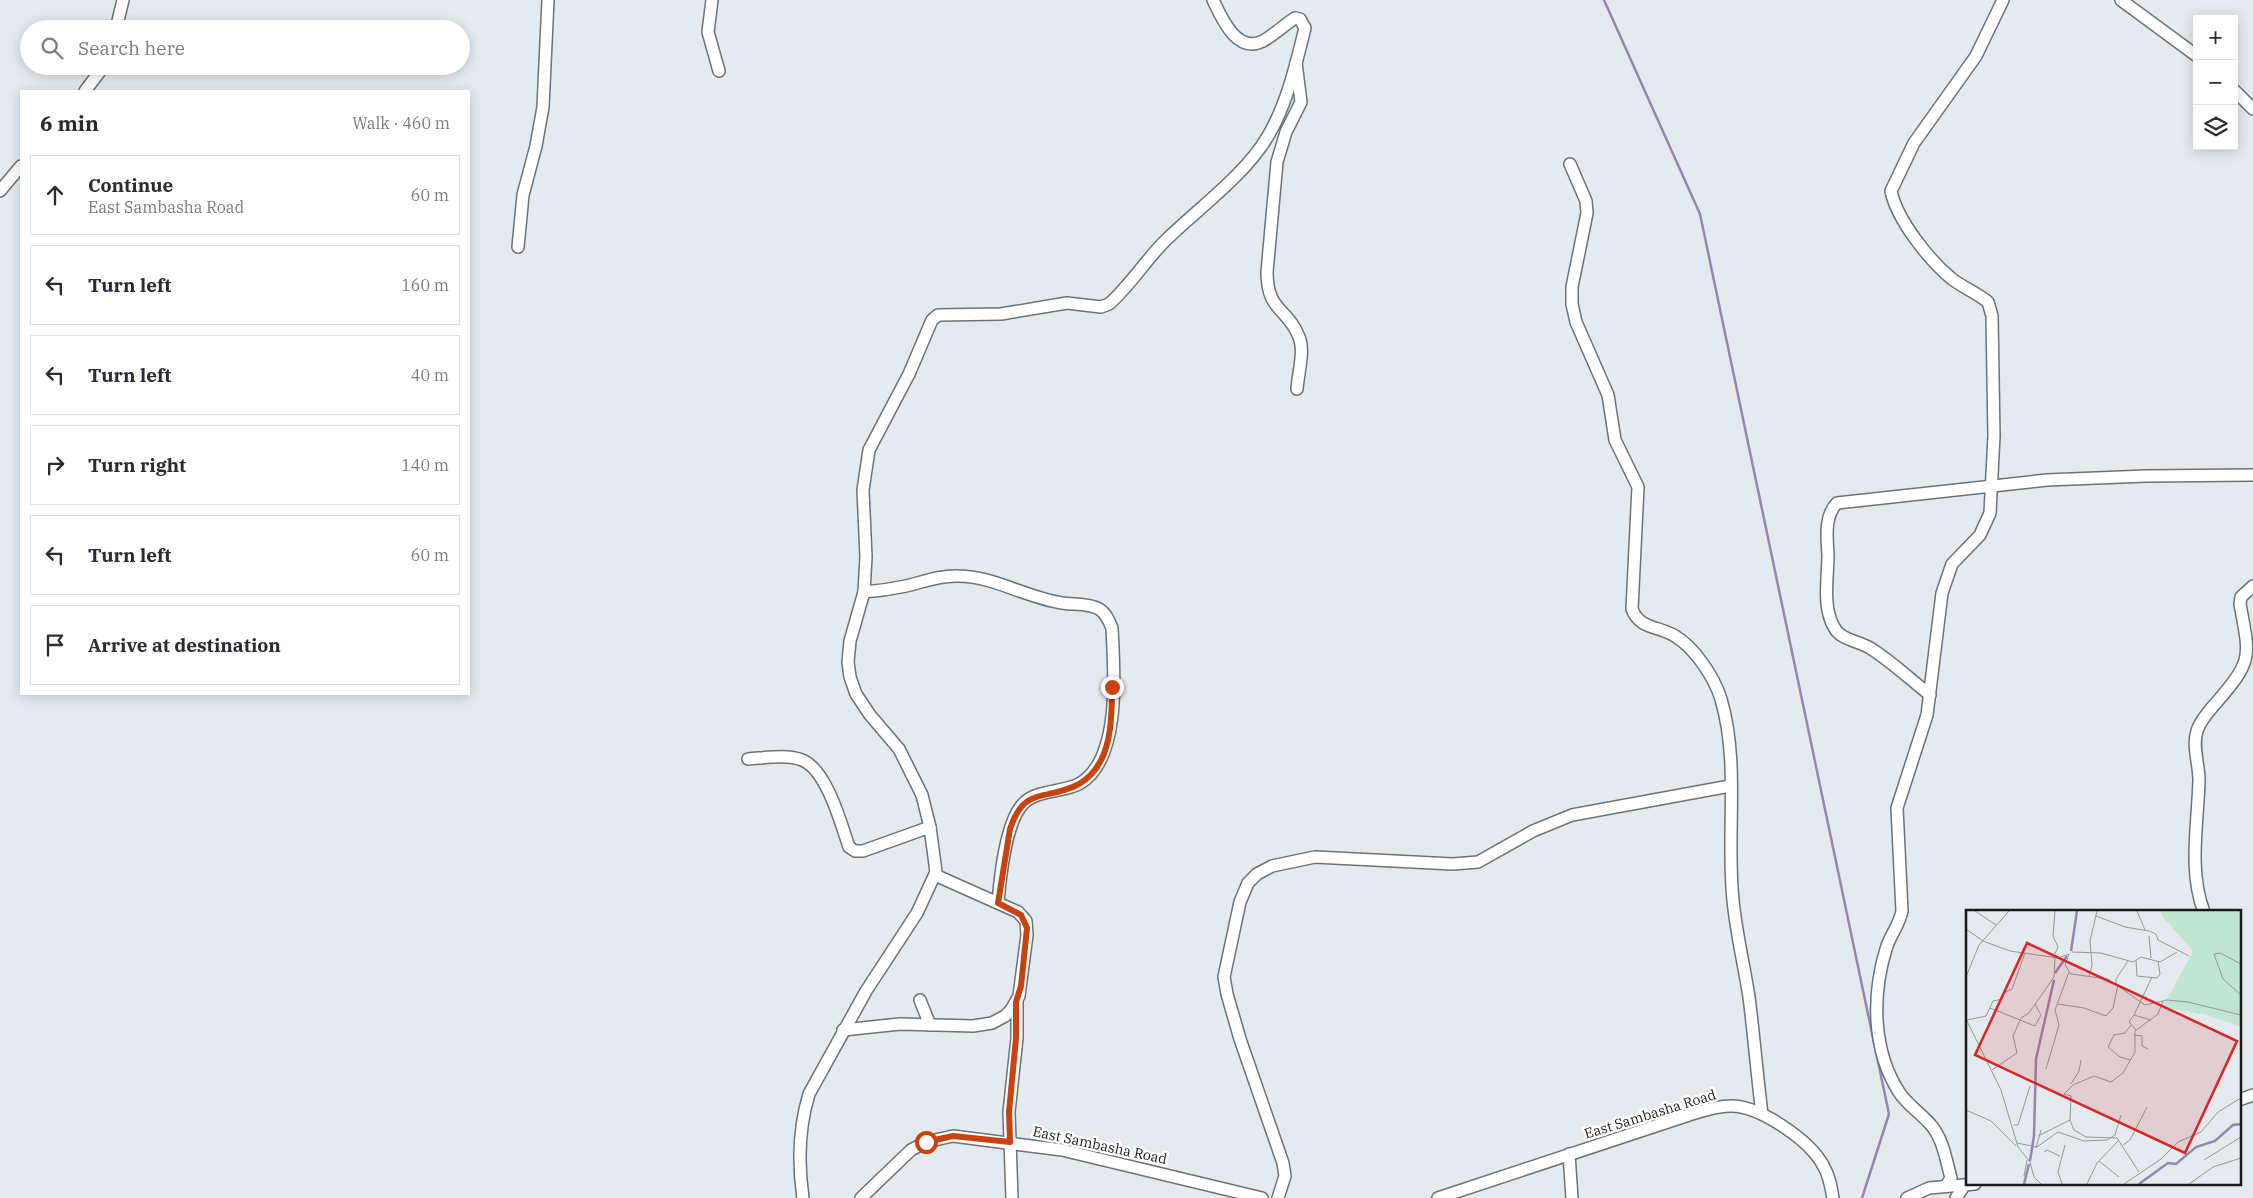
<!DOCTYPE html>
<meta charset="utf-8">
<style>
body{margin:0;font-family:"IBM Plex Serif",serif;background:#f7f7f7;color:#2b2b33}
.controls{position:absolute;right:15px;top:15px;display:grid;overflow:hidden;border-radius:0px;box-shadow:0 2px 12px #0003}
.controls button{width:45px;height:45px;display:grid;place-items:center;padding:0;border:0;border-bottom:1px solid #e1e1e2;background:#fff;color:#2b2b33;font:25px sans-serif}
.stop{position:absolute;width:15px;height:15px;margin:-11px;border:4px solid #ca430f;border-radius:50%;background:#fff}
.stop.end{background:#ca430f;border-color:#fff;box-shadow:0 1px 5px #0008}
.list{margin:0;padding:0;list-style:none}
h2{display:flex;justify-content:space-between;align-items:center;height:65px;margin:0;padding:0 20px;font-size:21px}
h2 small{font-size:16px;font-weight:400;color:#7c7c81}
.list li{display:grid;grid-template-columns:32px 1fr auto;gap:15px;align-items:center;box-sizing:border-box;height:80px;margin:0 10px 10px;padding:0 10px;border:1px solid #e1e1e2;border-radius:0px}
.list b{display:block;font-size:19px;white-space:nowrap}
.list p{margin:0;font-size:16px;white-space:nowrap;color:#7c7c81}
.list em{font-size:16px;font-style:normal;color:#7c7c81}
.icon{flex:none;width:28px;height:28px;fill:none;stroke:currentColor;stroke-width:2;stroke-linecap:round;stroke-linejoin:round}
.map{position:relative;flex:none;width:2253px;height:1198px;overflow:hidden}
.search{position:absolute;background:#fff;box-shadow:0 2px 12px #0003;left:20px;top:20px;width:450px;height:55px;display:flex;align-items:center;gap:12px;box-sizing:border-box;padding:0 18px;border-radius:28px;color:#7c7c81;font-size:19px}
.panel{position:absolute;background:#fff;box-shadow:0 2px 12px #0003;left:20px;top:90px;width:450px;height:605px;border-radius:0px}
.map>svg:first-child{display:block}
</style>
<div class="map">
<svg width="2253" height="1198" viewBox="0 0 2253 1198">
<rect width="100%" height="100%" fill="#e4eaee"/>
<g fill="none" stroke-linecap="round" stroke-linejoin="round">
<polyline stroke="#9288af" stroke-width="2.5" points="1604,0 1700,214 1889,1114 1862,1198"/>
<g stroke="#6c7275" stroke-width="14">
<g id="minor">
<polyline points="712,0 708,32 719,71"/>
<polyline points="2121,0 2197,56"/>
<polyline points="116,29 123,0"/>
<path d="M1296,63L1301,102L1286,132L1277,162L1267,272C1267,312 1288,308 1299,337C1305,351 1298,373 1297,389"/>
<polyline points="2234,90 2253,109"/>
<polyline points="85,91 104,66"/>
<path d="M1570,164L1586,201L1587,213L1572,287V304L1576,322L1608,395L1615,440L1638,487L1632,609C1639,629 1659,626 1675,636C1695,648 1714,677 1721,699C1740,764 1726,834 1733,900C1736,932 1744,965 1749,997C1754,1036 1757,1075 1762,1114"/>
<polyline points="0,191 21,166"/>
<polyline points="518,247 523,195 536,146 543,107 548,0"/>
<path d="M864,592C878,591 892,589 906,586C923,582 940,575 958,576C993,576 1027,598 1062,603C1074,605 1088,603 1099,609C1106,613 1109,621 1112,628C1114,670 1122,760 1079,784C1063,792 1038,790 1025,802C1006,818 1000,878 998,903"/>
<path d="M1930,695C1911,680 1891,661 1870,648C1859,641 1840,640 1834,627C1822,607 1828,577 1828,555C1827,538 1824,516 1837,503L2047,480L2146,476L2253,475"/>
<path d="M748,759C765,758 787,754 802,760C827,770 841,824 849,847L855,851H863L930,827"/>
<path d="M2204,912C2188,871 2198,823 2199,780C2199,764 2192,746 2197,731C2200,721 2209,711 2216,703C2253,660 2250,658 2240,604L2241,597L2253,586"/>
<polyline points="920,1000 930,1025"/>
<polyline points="843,1030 900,1024 973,1026 992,1023 1005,1016 1011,1010 1019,996 1027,935 1026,921 1018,912 935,875"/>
<polyline points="2239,1100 2253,1095"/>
<polyline points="1569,1154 1572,1198"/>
<path d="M1946,1186L1951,1178C1946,1160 1943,1139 1931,1125C1921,1113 1907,1105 1899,1092C1872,1050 1872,995 1886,949C1890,935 1899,926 1902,911L1897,808L1927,715L1942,593L1952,564L1980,535L1990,513L1994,436L1992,316L1988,302C1977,293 1964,288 1952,279C1929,260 1897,220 1891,191L1914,143L1976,56L2003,0"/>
<path d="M803,1198C798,1164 799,1127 809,1094L866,991L917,913L936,872L930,827L922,795L899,749L870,715L856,694L850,677L848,662L850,641L864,592L866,557L863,490L869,450L909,374L932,320L938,315L1001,314L1067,303L1101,307L1109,304C1131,285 1146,259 1167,239C1199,208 1246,174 1268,136C1287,104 1296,64 1305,28L1300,19L1295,18C1284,25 1274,35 1263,41C1237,54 1222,19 1213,0"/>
<polyline points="861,1198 911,1150 926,1142 953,1136 1062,1150 1262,1198"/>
<polyline points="1012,1198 1009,1112 1017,1038 1017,1002"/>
<polyline points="1278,1198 1285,1176 1283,1163 1240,1039 1227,994 1224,977 1240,902 1248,883 1257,874 1272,866 1315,857 1453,864 1478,862 1533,831 1572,815 1730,786"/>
<path d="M1438,1198L1689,1115C1702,1111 1716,1106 1730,1106C1759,1105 1809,1140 1823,1165C1829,1175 1831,1186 1833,1198"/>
<polyline points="1907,1198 1929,1188 1975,1184"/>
<polyline points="1956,1198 1964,1186"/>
</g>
</g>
<use href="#minor" stroke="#fff" stroke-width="11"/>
</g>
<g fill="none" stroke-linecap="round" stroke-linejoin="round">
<path stroke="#ca430f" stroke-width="6" d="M926,1142L953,1136L1010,1142L1009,1112L1016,1038V1002L1021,986L1027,928L1021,915L998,903L1010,829C1025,784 1046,802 1079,784C1112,765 1112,720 1112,687"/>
</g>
<g text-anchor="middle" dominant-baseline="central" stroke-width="5" stroke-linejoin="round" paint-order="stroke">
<g font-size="14" fill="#181b1c" stroke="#fff">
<text transform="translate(1650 1114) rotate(-17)">East Sambasha Road</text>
<text transform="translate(1100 1145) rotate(12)">East Sambasha Road</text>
</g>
</g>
<g transform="translate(1966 910)">
<rect width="275" height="275" fill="#e4eaee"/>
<path d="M195,1H275V117L241,105L197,97L227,41L196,6Z" fill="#c0e5d0"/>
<path fill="none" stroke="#9288af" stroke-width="2.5" d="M105,41L111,1M89,63L101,46M64,251L68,226L70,149L88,70M58,274L63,254M173,274L202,253L210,254L230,237L249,231L267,215L275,214"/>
<path fill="none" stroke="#92979a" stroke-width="1" d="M9,1L30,15M171,1L179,20M130,6L159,17L183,21L190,24L192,30L223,46M0,19L17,31L44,41L92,48L103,44L99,55L105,64L142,69L179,95L201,90L222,92L275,105M183,26L185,48M106,42L135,43L167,52L175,47L194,52L211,42M88,46L92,37L87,26L89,1M170,50L171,66L191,68L194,64L192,51M275,54L254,43L248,44L257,69L275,85M0,67L13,35L43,1M123,67L126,55L124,31L131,1M150,74V69L162,51M92,94L118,98L140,106L147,98L152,75M24,98L69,116L75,105L69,94M168,105L186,67M0,109L35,180L52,237L64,252L68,267L75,274M1,110L20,106L27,91L36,89L38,83L46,79L59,43M170,120L163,112L168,105L185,110M168,125L176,126V136L182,139M164,150L154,147L142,137L148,125L159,123L165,115M80,159L93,115L89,100L103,62M26,160L51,143L47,126L55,108L63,103L88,67L89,47M105,174L113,161L115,150M0,200L25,211L50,236M48,215H52L64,176M72,226L104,210M51,233L71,237L92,222L118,231L141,230L149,225L155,205M157,235L164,230L181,197M70,238L75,220M78,242L81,240L94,246M238,250L275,227M133,251L153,267M173,262L151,228L120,227L108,220L104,210L105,186L98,184L107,175L128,166L145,172L157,163L169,142V121L192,104L197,91M58,266L61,250M96,274L92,262L99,235M121,274L131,253L153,230M158,274L195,249L212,232L235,222L252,202L275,188M223,274L247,257L275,248"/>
<path fill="#d62828" fill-opacity="0.15" stroke="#d62828" stroke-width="2.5" d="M61,33L271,131L219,243L9,145Z"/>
<rect width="275" height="275" fill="none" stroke="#181b1c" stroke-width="2.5"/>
</g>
</svg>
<div class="controls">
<button>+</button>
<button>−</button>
<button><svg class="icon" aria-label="layers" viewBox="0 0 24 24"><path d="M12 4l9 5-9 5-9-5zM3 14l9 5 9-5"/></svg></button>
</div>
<div class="stop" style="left:926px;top:1142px"></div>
<div class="stop end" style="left:1112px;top:687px"></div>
<div class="search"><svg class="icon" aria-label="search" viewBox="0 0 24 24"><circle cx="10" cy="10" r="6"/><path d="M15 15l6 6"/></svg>Search here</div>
<section class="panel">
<h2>6 min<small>Walk · 460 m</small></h2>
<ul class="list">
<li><svg class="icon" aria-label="ahead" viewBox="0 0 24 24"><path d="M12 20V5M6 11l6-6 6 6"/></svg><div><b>Continue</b><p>East Sambasha Road</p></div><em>60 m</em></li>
<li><svg class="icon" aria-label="left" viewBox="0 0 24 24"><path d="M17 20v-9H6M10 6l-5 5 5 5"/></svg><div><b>Turn left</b></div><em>160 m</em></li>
<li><svg class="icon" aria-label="left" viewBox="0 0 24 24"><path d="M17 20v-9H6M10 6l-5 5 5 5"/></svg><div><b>Turn left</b></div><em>40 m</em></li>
<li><svg class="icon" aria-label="right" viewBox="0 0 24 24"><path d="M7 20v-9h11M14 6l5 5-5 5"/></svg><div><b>Turn right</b></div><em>140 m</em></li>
<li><svg class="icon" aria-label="left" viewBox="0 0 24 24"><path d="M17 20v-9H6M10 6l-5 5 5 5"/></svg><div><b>Turn left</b></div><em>60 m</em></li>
<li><svg class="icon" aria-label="arrive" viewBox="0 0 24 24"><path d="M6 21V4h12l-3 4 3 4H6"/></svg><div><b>Arrive at destination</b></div></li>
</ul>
</section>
</div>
